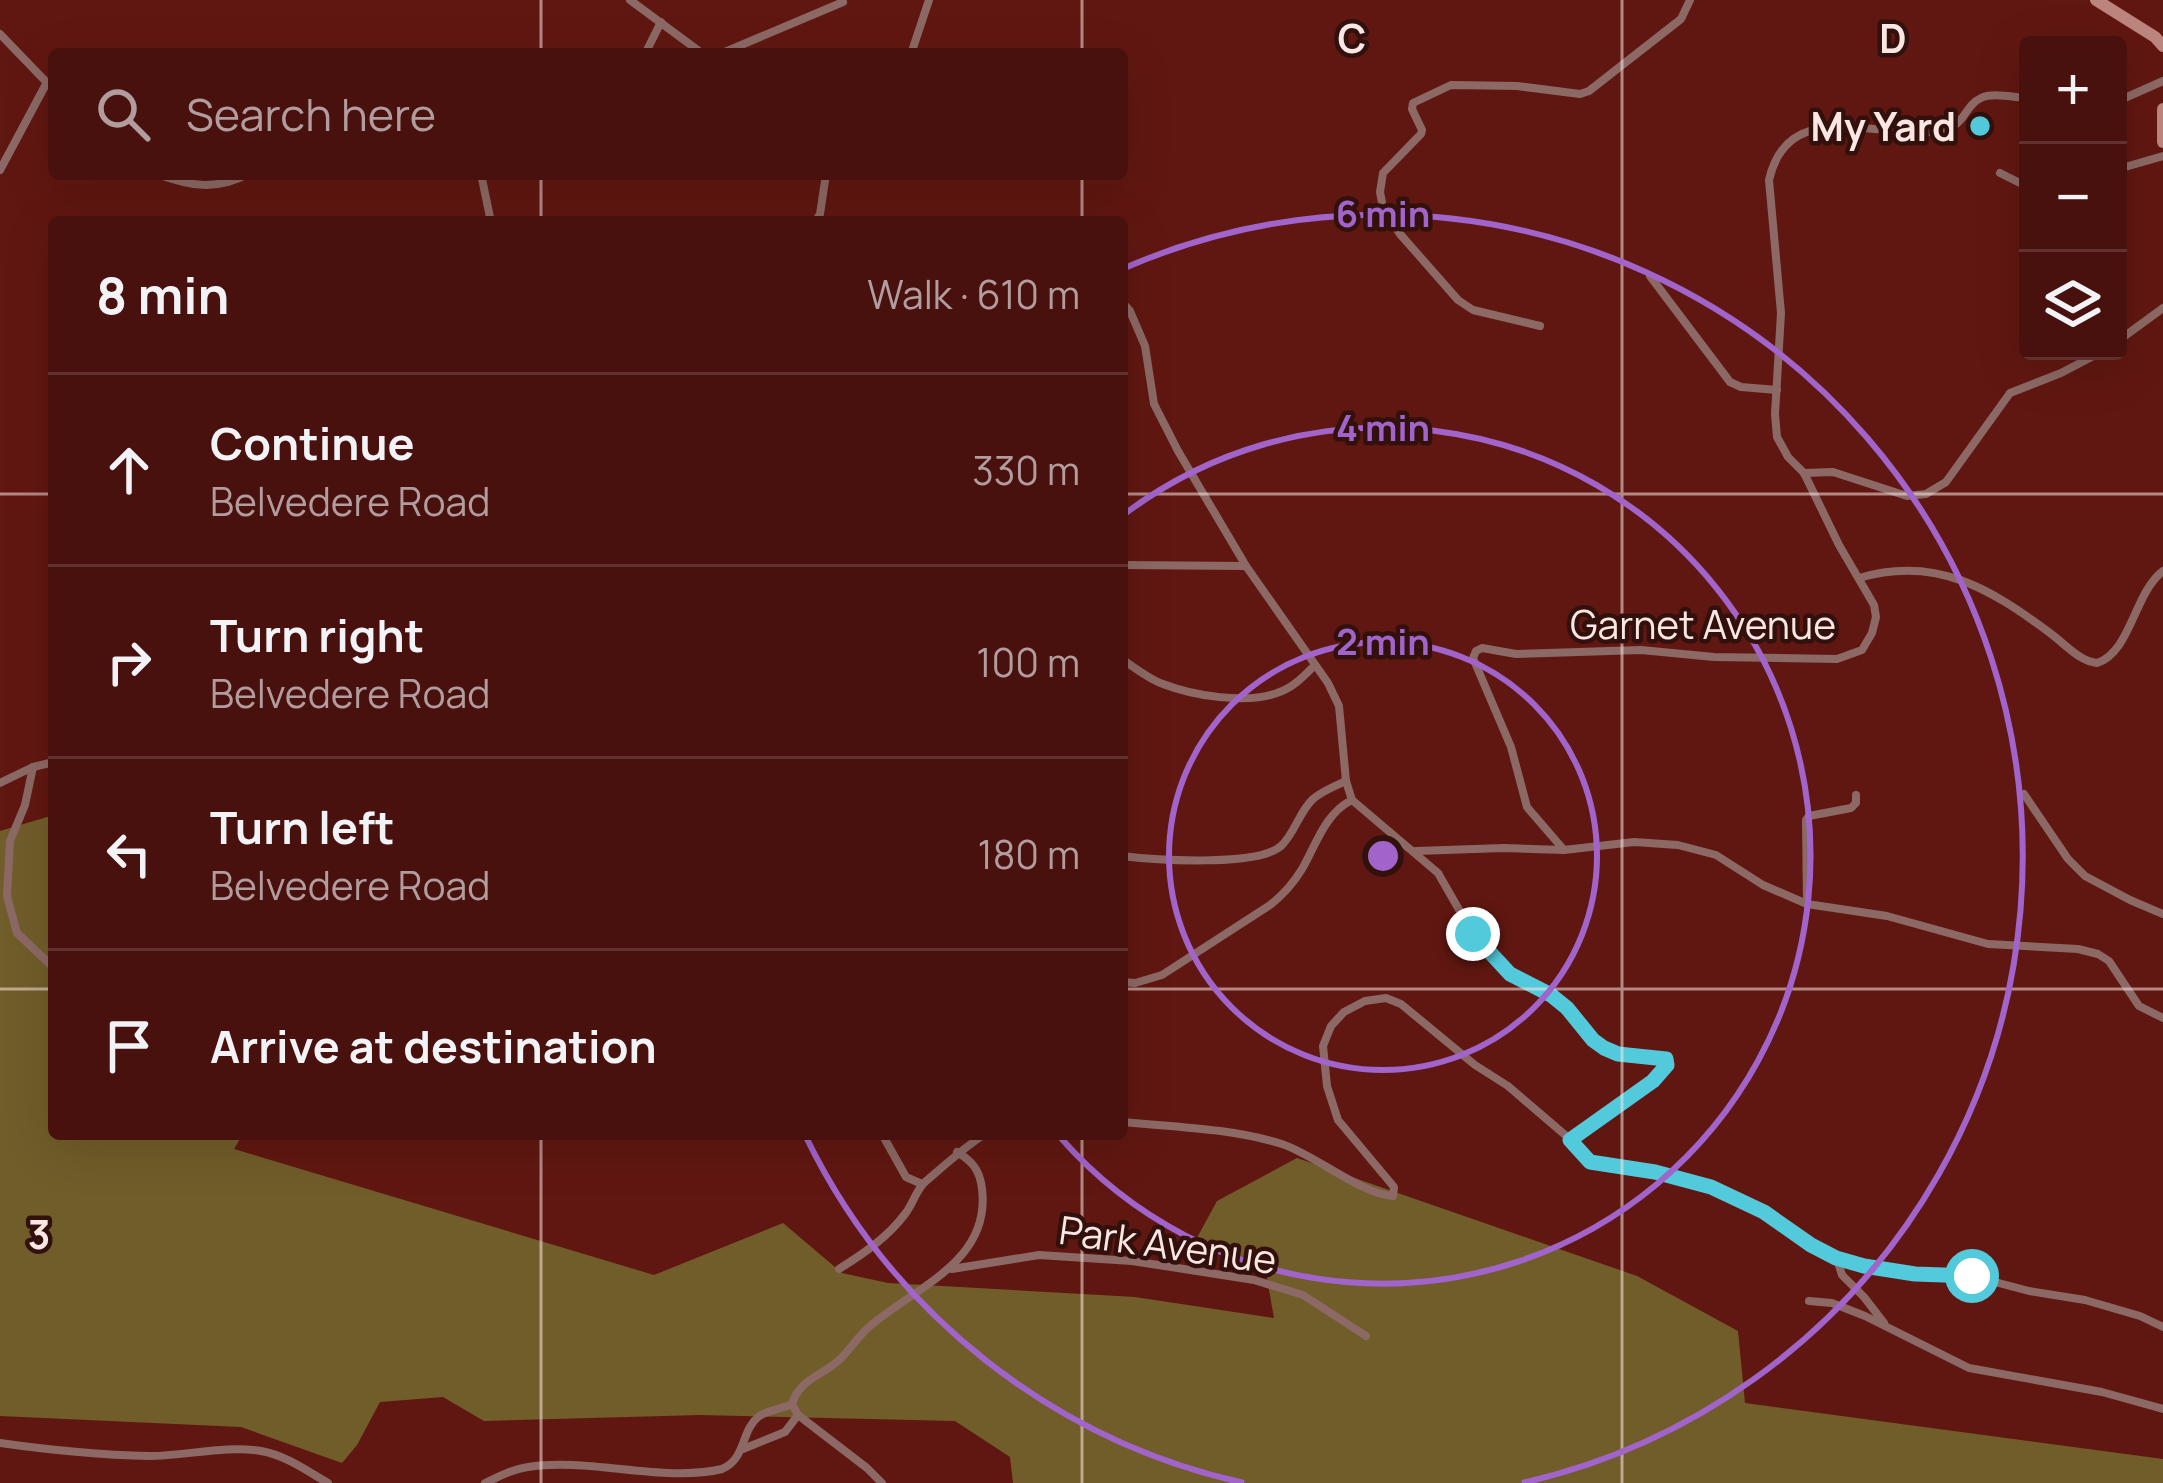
<!DOCTYPE html>
<meta charset="utf-8">
<style>
body{margin:0;font-family:Manrope,sans-serif;background:#501a16;color:#f1f3f6}
.controls{position:absolute;right:36px;top:36px;display:grid;overflow:hidden;border-radius:12px;box-shadow:0 12px 48px #0002}
.controls button{width:108px;height:108px;display:grid;place-items:center;padding:0;border:0;border-bottom:3px solid #61312e;background:#49110d;color:#f1f3f6;font:60px sans-serif}
.stop{position:absolute;width:36px;height:36px;margin:-27px;border:9px solid #53cadc;border-radius:50%;background:#fff}
.stop.end{background:#53cadc;border-color:#fff;box-shadow:0 3px 12px #0008}
.list{margin:0;padding:0;list-style:none}
h2{display:flex;justify-content:space-between;align-items:center;height:156px;margin:0;padding:0 48px;font-size:51px}
h2 small{font-size:39px;font-weight:400;color:#b19d9d}
.list li{display:grid;grid-template-columns:78px 1fr auto;gap:36px;align-items:center;box-sizing:border-box;height:192px;padding:0 48px;border-top:3px solid #61312e}
.list b{display:block;font-size:45px;white-space:nowrap}
.list p{margin:0;font-size:39px;white-space:nowrap;color:#b19d9d}
.list em{font-size:39px;font-style:normal;color:#b19d9d}
.icon{flex:none;width:66px;height:66px;fill:none;stroke:currentColor;stroke-width:2;stroke-linecap:round;stroke-linejoin:round}
.map{position:relative;flex:none;width:2163px;height:1483px;overflow:hidden}
.search{position:absolute;background:#49110d;box-shadow:0 12px 48px #0002;left:48px;top:48px;width:1080px;height:132px;display:flex;align-items:center;gap:30px;box-sizing:border-box;padding:0 42px;border-radius:12px;color:#b19d9d;font-size:45px}
.panel{position:absolute;background:#49110d;box-shadow:0 12px 48px #0002;left:48px;top:216px;width:1080px;height:924px;border-radius:12px}
.map>svg:first-child{display:block}
</style>
<div class="map">
<svg width="2163" height="1483" viewBox="0 0 2163 1483">
<rect width="100%" height="100%" fill="#611711"/>
<polygon fill="#715d2a" points="54,815 54,1134 243,1134 234,1149 654,1275 783,1223 842,1273 888,1283 1135,1297 1274,1318 1265,1267 1192,1247 1217,1201 1297,1158 1637,1276 1738,1331 1745,1403 2163,1459 2163,1483 1013,1483 1010,1457 955,1421 700,1415 484,1421 443,1397 380,1402 357,1445 342,1463 241,1427 0,1416 0,831"/>
<g fill="none" stroke-linecap="round" stroke-linejoin="round">
<g stroke="#8c6964" stroke-width="8">
<polyline points="630,0 703,54 710,54"/>
<polyline points="0,34 54,90"/>
<polyline points="645,54 661,22"/>
<polyline points="720,54 843,2"/>
<polyline points="911,54 929,0"/>
<polyline points="2118,101 2163,81"/>
<polyline points="2118,169 2163,156"/>
<polyline points="0,170 46,84"/>
<polyline points="2000,173 2028,187"/>
<path d="M157,174C190,186 216,191 248,174"/>
<polyline points="481,174 491,222"/>
<polyline points="815,222 820,214 826,174"/>
<polyline points="1650,276 1730,382 1741,387 1777,390"/>
<polyline points="1122,302 1130,311 1145,346 1154,404 1178,451 1246,566 1328,683 1339,706 1346,781 1352,800 1438,873 1473,934 1510,974 1551,995 1567,1008 1593,1040 1604,1049 1618,1054 1666,1059 1667,1065 1653,1081 1571,1140"/>
<polyline points="1540,326 1473,310 1458,300 1400,234 1383,208 1380,192 1383,173 1421,134 1422,130 1412,109 1413,103 1451,85 1517,86 1580,94 1589,91 1681,19 1690,0"/>
<polyline points="2118,341 2163,308"/>
<polyline points="1804,473 1833,472 1907,496 1926,494 1946,482 2010,393 2061,373 2103,351"/>
<polyline points="1122,565 1244,566"/>
<path d="M1859,578C1936,555 1991,589 2050,633C2065,644 2079,661 2097,663C2131,652 2134,593 2163,571"/>
<path d="M1122,659C1135,668 1149,679 1163,684C1194,696 1245,704 1277,693C1293,688 1304,676 1315,665"/>
<polyline points="33,767 25,805 10,841 7,896 17,933 54,968"/>
<polyline points="0,783 33,767 54,762"/>
<polyline points="2024,794 2068,859 2085,876 2130,900 2163,914"/>
<path d="M1564,850L1527,807L1511,747L1473,658L1476,651L1482,648L1516,654L1641,650L1714,657L1837,659L1862,650L1872,633L1876,617L1874,605L1839,545L1804,473L1788,457L1777,437L1775,414L1781,313L1769,180C1788,95 1879,140 1938,131C1968,126 1962,107 1981,98C1993,92 2015,98 2028,98"/>
<polyline points="1416,851 1504,848 1564,850 1634,842 1678,845 1716,855 1763,885 1807,904 1887,916 1988,944 2078,949 2098,954 2109,961 2139,1006 2163,1018"/>
<path d="M1122,856C1154,860 1257,867 1281,846C1295,833 1299,812 1313,799C1322,791 1335,786 1346,781"/>
<polyline points="1807,904 1806,820 1809,816 1851,808 1856,803 1856,795"/>
<path d="M1122,982L1135,983L1162,975L1270,905C1283,895 1293,884 1302,869C1316,845 1325,813 1352,800"/>
<path d="M1122,1122C1174,1127 1231,1128 1282,1144C1315,1155 1361,1194 1393,1196L1394,1187L1338,1120L1327,1086L1323,1046L1331,1026L1344,1012L1365,1001L1386,998L1401,1004L1475,1065L1508,1086L1571,1140L1590,1162L1656,1171L1711,1187L1764,1212L1811,1245L1836,1258L1864,1266L1915,1274L1972,1276L2029,1291L2085,1300L2140,1316L2163,1327"/>
<polyline points="882,1134 906,1177 922,1184"/>
<polyline points="1837,1259 1842,1275 1864,1297 1884,1323"/>
<path d="M839,1269C863,1254 888,1237 905,1214C913,1204 916,1190 925,1182C945,1165 963,1148 985,1134"/>
<polyline points="952,1269 1039,1255 1132,1261 1184,1269 1254,1280 1303,1295 1366,1336"/>
<polyline points="1809,1301 1832,1303 1865,1316 1969,1368 2102,1392 2163,1409"/>
<polyline points="792,1404 798,1415 867,1468 882,1483"/>
<path d="M0,1443C49,1450 99,1455 149,1456C186,1456 225,1445 261,1451C285,1455 307,1471 328,1483"/>
<polyline points="743,1449 785,1432 798,1415"/>
<path d="M485,1483C500,1476 513,1469 528,1467C588,1457 664,1483 722,1469C746,1459 741,1431 758,1417C767,1410 782,1409 792,1404C799,1380 821,1376 838,1361C850,1350 858,1336 870,1326C916,1287 991,1261 982,1189C980,1170 972,1161 957,1152"/>
</g>
<g stroke="#bc857d" stroke-width="12">
<polyline points="2096,0 2155,37 2163,46"/>
<polyline points="2163,109 2163,142"/>
</g>
</g>
<g fill="none" stroke-linecap="round" stroke-linejoin="round">
<polyline stroke="#53cadc" stroke-width="15" points="1473,934 1510,974 1551,995 1567,1008 1593,1040 1604,1048 1618,1054 1666,1059 1667,1065 1653,1081 1570,1140 1590,1162 1655,1172 1711,1187 1764,1212 1811,1245 1836,1258 1864,1266 1915,1274 1972,1276"/>
</g>
<path fill="none" stroke="#fae7e4" stroke-width="3" stroke-opacity="0.55" d="M541,0V54M1082,0V54M1622,0V1483M541,174V222M1082,174V222M0,494H54M1122,494H2163M0,989H54M1122,989H2163M541,1134V1483M1082,1134V1483"/>
<g fill="none" stroke="#a164ca" stroke-width="6">
<circle cx="1383" cy="856" r="214"/>
<path d="M1122 516A428 428 0 1 1 1060 1137"/>
<path d="M1244 1483A642 642 0 0 1 806 1137M1127 267A642 642 0 1 1 1522 1483"/>
</g>
<circle fill="#53cadc" stroke="#32110d" stroke-width="4.5" cx="1980" cy="126" r="12"/>
<g text-anchor="middle" dominant-baseline="central" stroke-width="9" stroke-linejoin="round" paint-order="stroke">
<g font-size="39" font-weight="bold" fill="#fae7e4" stroke="#32110d" text-anchor="end">
<text x="1956" y="126">My Yard</text>
</g>
<g font-size="39" fill="#fae7e4" stroke="#32110d">
<text x="1703" y="624">Garnet Avenue</text>
<text transform="translate(1168 1244) rotate(8)">Park Avenue</text>
</g>
</g>
<g font-size="39" text-anchor="middle" font-weight="bold" fill="#fae7e4" stroke="#32110d" stroke-width="9" stroke-linejoin="round" paint-order="stroke">
<text x="1352" y="53">C</text>
<text x="1893" y="53">D</text>
<text x="39" y="1249">3</text>
</g>
<circle cx="1383" cy="856" r="18" fill="#a164ca" stroke="#32110d" stroke-width="6"/>
<g font-size="36" text-anchor="middle" font-weight="bold" fill="#a164ca" stroke="#32110d" stroke-width="9" stroke-linejoin="round" paint-order="stroke">
<text x="1383" y="227">6 min</text>
<text x="1383" y="441">4 min</text>
<text x="1383" y="655">2 min</text>
</g>
</svg>
<div class="controls">
<button>+</button>
<button>−</button>
<button><svg class="icon" aria-label="layers" viewBox="0 0 24 24"><path d="M12 4l9 5-9 5-9-5zM3 14l9 5 9-5"/></svg></button>
</div>
<div class="stop" style="left:1972px;top:1276px"></div>
<div class="stop end" style="left:1473px;top:934px"></div>
<div class="search"><svg class="icon" aria-label="search" viewBox="0 0 24 24"><circle cx="10" cy="10" r="6"/><path d="M15 15l6 6"/></svg>Search here</div>
<section class="panel">
<h2>8 min<small>Walk · 610 m</small></h2>
<ul class="list">
<li><svg class="icon" aria-label="ahead" viewBox="0 0 24 24"><path d="M12 20V5M6 11l6-6 6 6"/></svg><div><b>Continue</b><p>Belvedere Road</p></div><em>330 m</em></li>
<li><svg class="icon" aria-label="right" viewBox="0 0 24 24"><path d="M7 20v-9h11M14 6l5 5-5 5"/></svg><div><b>Turn right</b><p>Belvedere Road</p></div><em>100 m</em></li>
<li><svg class="icon" aria-label="left" viewBox="0 0 24 24"><path d="M17 20v-9H6M10 6l-5 5 5 5"/></svg><div><b>Turn left</b><p>Belvedere Road</p></div><em>180 m</em></li>
<li><svg class="icon" aria-label="arrive" viewBox="0 0 24 24"><path d="M6 21V4h12l-3 4 3 4H6"/></svg><div><b>Arrive at destination</b></div></li>
</ul>
</section>
</div>
